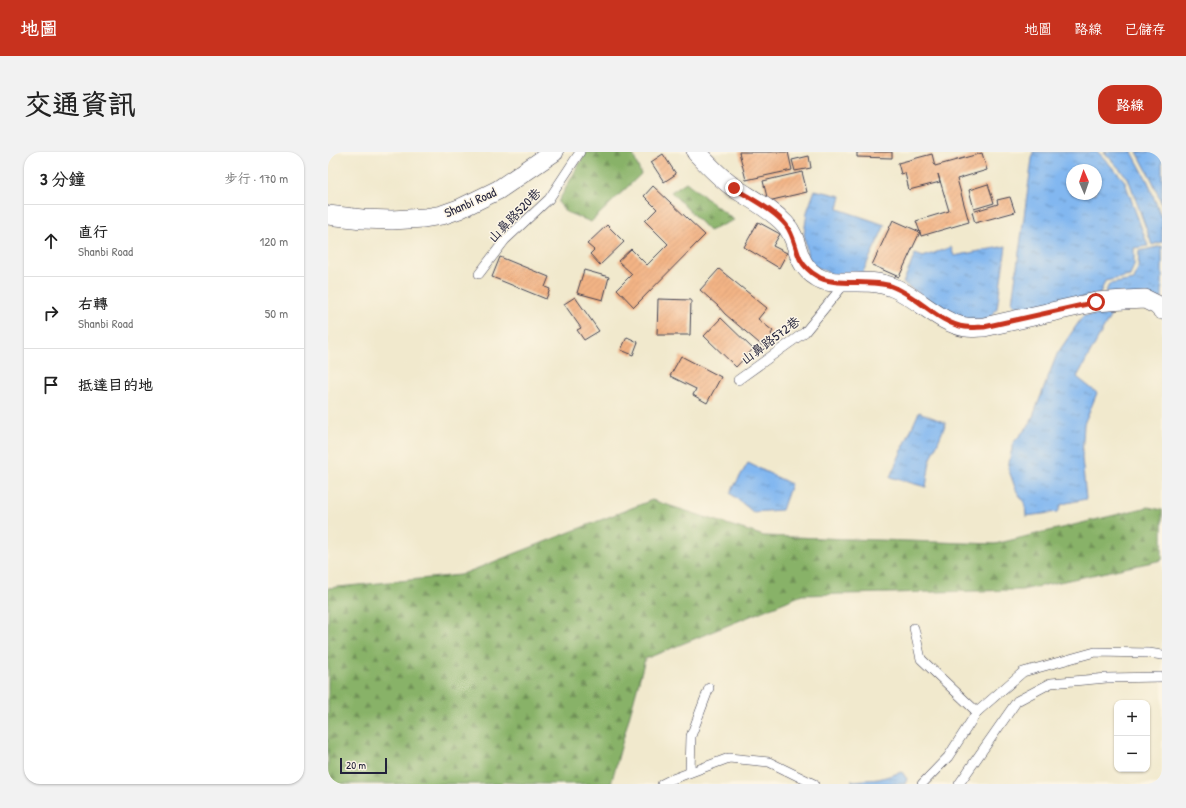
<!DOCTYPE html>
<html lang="zh-TW">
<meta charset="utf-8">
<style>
body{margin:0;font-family:"Patrick Hand","LXGW WenKai TC",sans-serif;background:#f2f2f2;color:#222}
.controls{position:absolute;right:12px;bottom:12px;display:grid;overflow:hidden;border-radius:8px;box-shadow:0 1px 3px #0004}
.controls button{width:36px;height:36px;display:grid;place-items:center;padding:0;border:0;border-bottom:1px solid #e0e0e0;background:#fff;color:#222;font:20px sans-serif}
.compass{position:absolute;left:738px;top:12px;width:36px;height:36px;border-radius:50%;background:#fff;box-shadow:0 1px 3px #0004;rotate:358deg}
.scale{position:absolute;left:12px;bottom:10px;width:47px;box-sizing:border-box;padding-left:4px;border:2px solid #22223b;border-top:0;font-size:11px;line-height:14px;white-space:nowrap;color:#22223b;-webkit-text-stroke:3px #fcf5e5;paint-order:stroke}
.stop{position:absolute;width:12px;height:12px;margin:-9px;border:3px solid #c8321e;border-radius:50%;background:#fff}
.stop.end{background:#c8321e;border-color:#fff;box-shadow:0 1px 4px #0008}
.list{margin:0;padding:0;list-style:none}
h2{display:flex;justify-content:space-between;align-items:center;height:52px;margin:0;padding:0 16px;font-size:17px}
h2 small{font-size:13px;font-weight:400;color:#767676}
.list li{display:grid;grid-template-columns:26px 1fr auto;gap:12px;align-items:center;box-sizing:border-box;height:72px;padding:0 16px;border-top:1px solid #e0e0e0}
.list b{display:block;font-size:15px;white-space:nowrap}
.list p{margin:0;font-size:13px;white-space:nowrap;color:#767676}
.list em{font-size:13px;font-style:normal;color:#767676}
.icon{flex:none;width:22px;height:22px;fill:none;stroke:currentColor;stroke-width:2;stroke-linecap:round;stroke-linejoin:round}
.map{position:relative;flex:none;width:834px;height:632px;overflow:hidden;border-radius:16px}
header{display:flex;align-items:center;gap:24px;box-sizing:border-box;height:56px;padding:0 20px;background:#c8321e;color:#fff}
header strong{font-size:19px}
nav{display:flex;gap:22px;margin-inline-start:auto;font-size:14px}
.intro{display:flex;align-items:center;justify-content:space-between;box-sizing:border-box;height:96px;padding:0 24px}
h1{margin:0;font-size:28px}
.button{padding:10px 18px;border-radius:16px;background:#c8321e;color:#fff;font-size:14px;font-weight:700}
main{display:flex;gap:24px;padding:0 24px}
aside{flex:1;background:#fff;border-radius:16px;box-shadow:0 1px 3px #0004}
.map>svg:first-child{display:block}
</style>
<header>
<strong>地圖</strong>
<nav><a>地圖</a><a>路線</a><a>已儲存</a></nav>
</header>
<div class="intro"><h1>交通資訊</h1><a class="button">路線</a></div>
<main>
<aside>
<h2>3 分鐘<small>步行 · 170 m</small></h2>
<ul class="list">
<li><svg class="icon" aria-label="ahead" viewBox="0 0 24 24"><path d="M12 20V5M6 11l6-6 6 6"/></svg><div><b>直行</b><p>Shanbi Road</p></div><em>120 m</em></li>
<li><svg class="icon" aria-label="right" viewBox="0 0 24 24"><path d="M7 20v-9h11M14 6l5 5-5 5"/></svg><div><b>右轉</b><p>Shanbi Road</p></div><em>50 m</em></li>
<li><svg class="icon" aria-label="arrive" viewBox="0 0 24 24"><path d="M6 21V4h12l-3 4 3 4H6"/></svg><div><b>抵達目的地</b></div></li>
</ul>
</aside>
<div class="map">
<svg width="834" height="632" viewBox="0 0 834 632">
<defs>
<pattern id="forest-firs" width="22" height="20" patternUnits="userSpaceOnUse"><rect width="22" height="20" fill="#88b268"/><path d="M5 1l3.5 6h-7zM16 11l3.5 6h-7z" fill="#6f9057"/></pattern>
<pattern id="water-ripples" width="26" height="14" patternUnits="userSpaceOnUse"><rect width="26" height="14" fill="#82b7f0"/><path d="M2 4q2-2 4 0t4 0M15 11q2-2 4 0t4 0" fill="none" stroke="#6a94c4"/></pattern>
<pattern id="building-hatch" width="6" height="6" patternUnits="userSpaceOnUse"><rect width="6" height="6" fill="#f3b485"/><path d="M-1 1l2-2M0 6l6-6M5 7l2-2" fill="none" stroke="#d09a74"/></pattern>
</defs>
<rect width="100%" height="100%" fill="#fcf5e5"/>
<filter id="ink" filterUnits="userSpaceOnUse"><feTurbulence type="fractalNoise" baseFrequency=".025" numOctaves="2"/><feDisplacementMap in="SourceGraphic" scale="8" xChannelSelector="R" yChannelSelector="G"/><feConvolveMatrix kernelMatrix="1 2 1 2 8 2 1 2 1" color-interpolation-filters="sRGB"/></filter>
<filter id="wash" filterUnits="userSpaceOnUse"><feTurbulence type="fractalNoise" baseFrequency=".012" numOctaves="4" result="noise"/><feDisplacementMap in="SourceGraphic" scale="16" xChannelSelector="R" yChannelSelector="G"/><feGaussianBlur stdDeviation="0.9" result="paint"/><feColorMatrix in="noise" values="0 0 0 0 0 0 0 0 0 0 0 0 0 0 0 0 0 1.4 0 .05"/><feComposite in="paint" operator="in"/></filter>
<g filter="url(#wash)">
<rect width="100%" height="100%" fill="#f1e9cd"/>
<g fill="url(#forest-firs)" stroke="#556a52">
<polygon points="258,0 304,0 313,22 263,70 238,60 230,50"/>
<polygon points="358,30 406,68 381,79 343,40"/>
<polygon points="324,348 436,384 667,392 820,355 834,358 834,408 694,438 474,443 317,507 283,632 197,632 176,630 172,632 0,632 0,436 132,423"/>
</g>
<g fill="url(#water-ripples)" stroke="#526c96" fill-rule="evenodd">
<path d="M705,0H770L796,28L820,94L806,96V113L802,124L777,129L772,142L694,157L684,151ZM744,18H768V42H744Z"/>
<polygon points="776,0 804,0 820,30 834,67 834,90 824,93 800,26"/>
<polygon points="809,0 834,0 834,53 825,30"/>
<polygon points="487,38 513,44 510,57 557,73 534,122 512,125 488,115 480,106 476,82 479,60"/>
<polygon points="678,94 669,156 662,166 646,171 627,165 575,131 587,102 595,105 623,95 626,104"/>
<polygon points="834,94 834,147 777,142 781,132 806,128 810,117 811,99"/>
<polygon points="784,161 749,225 769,241 756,272 754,306 758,347 734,352 730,360 698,364 697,352 688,338 680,316 685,291 702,272 729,202 755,164"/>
<polygon points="591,260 618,271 602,309 598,335 562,325"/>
<polygon points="420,311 463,332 454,358 425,360 402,341"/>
<polygon points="574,620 579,627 577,632 528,632 523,629 551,627"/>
</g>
<g id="blocks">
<g fill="url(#building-hatch)">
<polygon points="411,0 460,0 464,18 418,28"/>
<polygon points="529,0 564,0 564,6 529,5"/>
<polygon points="654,1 659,18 629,27 641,70 593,84 592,80 571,125 544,113 565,68 592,80 588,69 621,59 610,22 612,30 581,38 577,21 573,22 570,11 604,2 607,14"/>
<polygon points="335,2 348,22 336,30 323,10"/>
<polygon points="481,4 483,16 467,19 464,8"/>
<polygon points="474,20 479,40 440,49 435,29"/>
<polygon points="660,32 666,51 646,57 641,38"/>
<polygon points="325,34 377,83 306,155 289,137 304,122 290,109 303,97 319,113 340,92 317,69 329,57 316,44"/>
<polygon points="682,45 687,60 647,71 644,60 670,52 669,48"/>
<polygon points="430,70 452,82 445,94 459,101 451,116 416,95"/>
<polygon points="279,73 296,90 272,113 262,102 266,98 259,92"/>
<polygon points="172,105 221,125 217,135 222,137 218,147 164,125"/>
<polygon points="391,117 439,156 430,167 445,179 443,182 450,190 438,197 397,162 390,154 372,138"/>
<polygon points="256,118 281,125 275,148 249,141"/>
<polygon points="247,145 271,179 256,188 249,178 253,176 236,152"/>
<polygon points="330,147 363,148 362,183 329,183"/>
<polygon points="393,166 425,197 408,215 376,184"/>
<polygon points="299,185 310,190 305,203 293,198"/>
<polygon points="353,204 393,225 379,251 365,243 368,237 342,224"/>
</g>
</g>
</g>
<g filter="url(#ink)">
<use href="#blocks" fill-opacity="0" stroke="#414051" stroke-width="1"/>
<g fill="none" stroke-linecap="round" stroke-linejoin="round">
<g stroke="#414051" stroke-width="10">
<g id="lane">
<polyline points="151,122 177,88 221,47 252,0"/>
<polyline points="410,228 477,180 518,130"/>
<polyline points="586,476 593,507 649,560"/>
<polyline points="362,620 363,584 381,536"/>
<polyline points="334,632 342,628 401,606 441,610 486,632"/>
<polyline points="594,632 620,605 649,560 695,520 767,500 821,501 834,503"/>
<polyline points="631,632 689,549 723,531 779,526 834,525"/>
</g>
</g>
<g stroke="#414051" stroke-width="20">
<g id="street">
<path d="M368,0C380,13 393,27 408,37C425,48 443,57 457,72C473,89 465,110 489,125C498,131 509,130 519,130C534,130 550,129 564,135C588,144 613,172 638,175C643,176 650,175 656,175L768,150L796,148L817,147L829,153L834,158"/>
<polyline points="0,63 34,67 64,68 96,66 114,63 131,57 170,38 226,0"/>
</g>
</g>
<use href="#lane" stroke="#fff" stroke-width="9"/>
<use href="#street" stroke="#fff" stroke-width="19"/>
</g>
</g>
<g fill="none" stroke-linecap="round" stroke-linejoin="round" filter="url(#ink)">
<path stroke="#c8321e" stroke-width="5" d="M406,36C423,47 446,58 458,73C466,83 467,96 472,107C476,114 482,120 489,124C503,135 543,127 563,134C589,143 611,172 637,175C643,176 650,175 656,175L768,150"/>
</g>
<g text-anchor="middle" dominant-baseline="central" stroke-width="3" stroke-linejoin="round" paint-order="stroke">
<g font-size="13" fill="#22223b" stroke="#fcf5e5">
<text transform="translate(142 50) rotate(-24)">Shanbi Road</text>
<text transform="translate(186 63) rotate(-46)">山鼻路520巷</text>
<text transform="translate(442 188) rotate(-37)">山鼻路572巷</text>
</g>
</g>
</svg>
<div class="controls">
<button>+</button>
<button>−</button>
</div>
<svg class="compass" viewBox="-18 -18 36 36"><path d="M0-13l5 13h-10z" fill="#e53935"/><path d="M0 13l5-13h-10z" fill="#767676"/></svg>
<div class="scale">20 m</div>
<div class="stop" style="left:768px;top:150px"></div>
<div class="stop end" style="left:406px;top:36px"></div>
</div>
</main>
